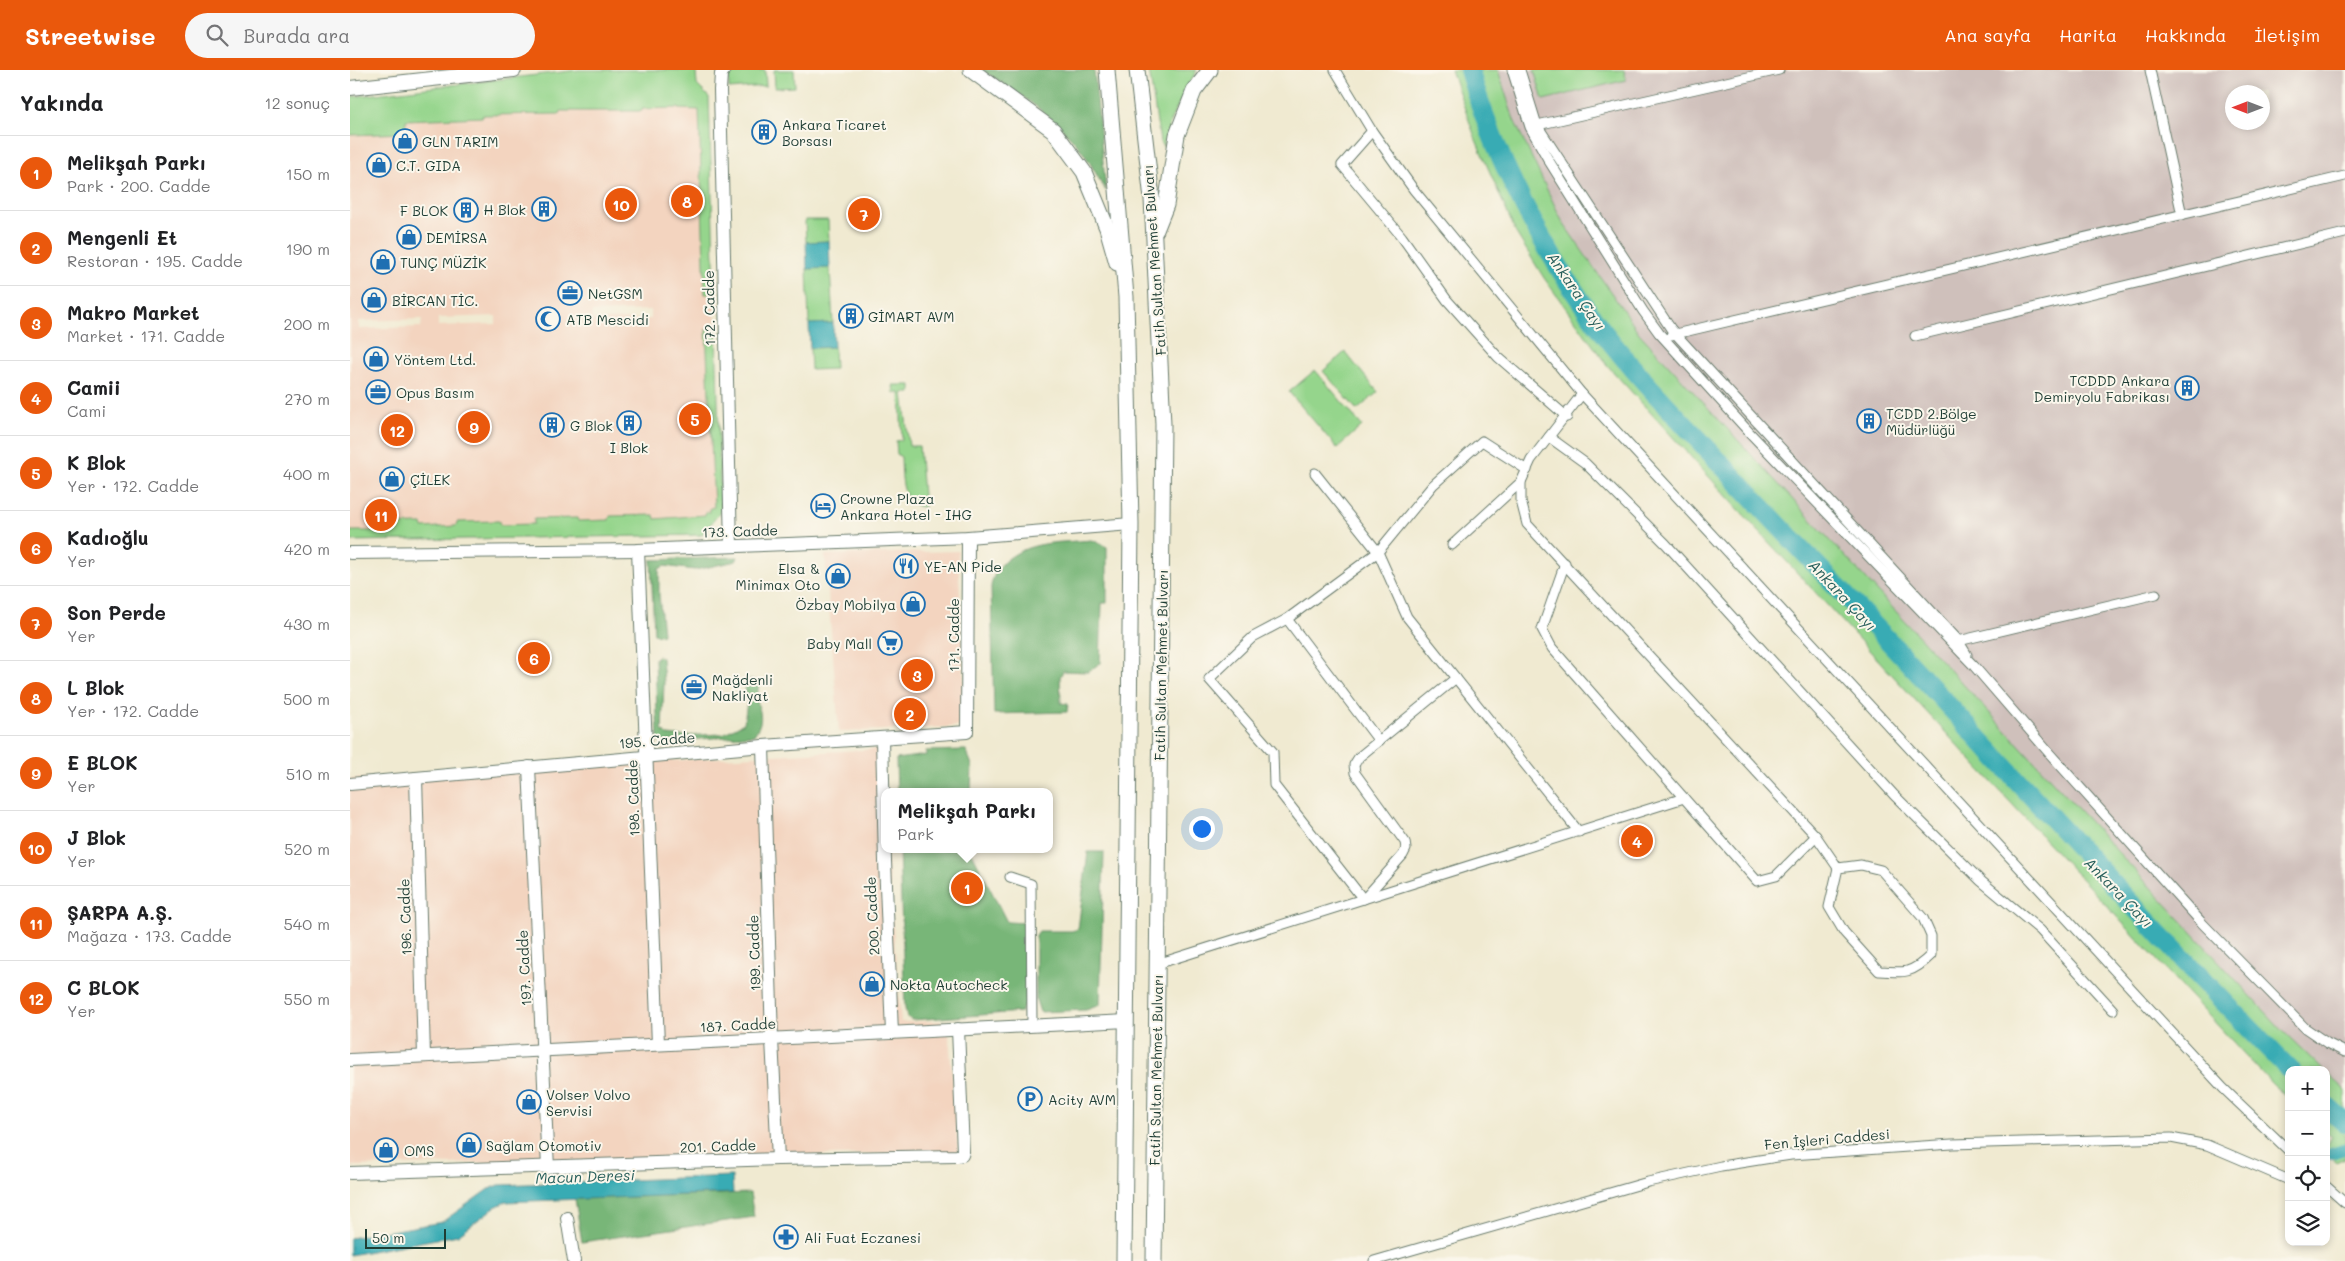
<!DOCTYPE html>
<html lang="tr">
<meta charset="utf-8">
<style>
body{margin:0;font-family:Mali,sans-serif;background:#f6f6f6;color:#202124}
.controls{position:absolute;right:15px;bottom:15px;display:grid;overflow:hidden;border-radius:10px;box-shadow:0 2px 8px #0003}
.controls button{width:45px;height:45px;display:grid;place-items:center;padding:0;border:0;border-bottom:1px solid #e0e0e0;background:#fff;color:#202124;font:25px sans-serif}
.compass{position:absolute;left:1875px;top:15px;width:45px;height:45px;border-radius:50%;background:#fff;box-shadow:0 2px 8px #0003;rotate:270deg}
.scale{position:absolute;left:15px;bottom:12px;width:81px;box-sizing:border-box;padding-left:5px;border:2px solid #1f3d34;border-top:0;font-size:14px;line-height:18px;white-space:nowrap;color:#1f3d34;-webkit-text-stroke:4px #fbf7ec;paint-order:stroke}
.you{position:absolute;left:851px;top:758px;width:18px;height:18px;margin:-12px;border:4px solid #fff;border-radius:50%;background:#1a73e8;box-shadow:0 0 0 8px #1a73e833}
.badge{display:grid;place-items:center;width:32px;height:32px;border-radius:50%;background:#ea580c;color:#fff;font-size:16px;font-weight:700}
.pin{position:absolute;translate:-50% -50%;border:2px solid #fff;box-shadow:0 1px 5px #0006}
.popup{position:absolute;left:531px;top:718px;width:172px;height:65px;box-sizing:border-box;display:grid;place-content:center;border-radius:10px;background:#fff;filter:drop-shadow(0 1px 4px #0005);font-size:16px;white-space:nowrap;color:#757577}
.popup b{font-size:19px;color:#202124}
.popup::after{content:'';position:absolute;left:50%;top:100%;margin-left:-10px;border:10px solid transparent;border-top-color:#fff}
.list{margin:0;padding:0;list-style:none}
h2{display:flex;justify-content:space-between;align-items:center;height:65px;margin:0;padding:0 20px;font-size:21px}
h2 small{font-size:16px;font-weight:400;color:#757577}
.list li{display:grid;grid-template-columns:32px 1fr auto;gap:15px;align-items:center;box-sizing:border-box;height:75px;padding:0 20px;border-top:1px solid #e0e0e0}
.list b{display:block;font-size:19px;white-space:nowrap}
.list p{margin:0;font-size:16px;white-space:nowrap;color:#757577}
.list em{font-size:16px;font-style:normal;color:#757577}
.icon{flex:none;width:28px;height:28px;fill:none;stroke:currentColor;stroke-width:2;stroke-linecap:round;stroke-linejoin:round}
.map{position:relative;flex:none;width:1995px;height:1191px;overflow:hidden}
header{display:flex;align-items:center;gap:30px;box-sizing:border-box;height:70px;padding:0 25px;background:#ea580c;color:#fff}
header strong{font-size:24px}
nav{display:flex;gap:28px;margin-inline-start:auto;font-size:18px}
.search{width:350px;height:45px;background:#f6f6f6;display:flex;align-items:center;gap:12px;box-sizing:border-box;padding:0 18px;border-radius:28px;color:#757577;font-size:19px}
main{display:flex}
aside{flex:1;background:#fff}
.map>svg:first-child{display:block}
</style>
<header>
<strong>Streetwise</strong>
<div class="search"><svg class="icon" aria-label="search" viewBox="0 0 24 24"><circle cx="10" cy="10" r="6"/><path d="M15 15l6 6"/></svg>Burada ara</div>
<nav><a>Ana sayfa</a><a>Harita</a><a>Hakkında</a><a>İletişim</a></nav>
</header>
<main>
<aside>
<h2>Yakında<small>12 sonuç</small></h2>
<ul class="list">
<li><span class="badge">1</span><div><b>Melikşah Parkı</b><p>Park · 200. Cadde</p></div><em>150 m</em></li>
<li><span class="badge">2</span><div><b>Mengenli Et</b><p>Restoran · 195. Cadde</p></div><em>190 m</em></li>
<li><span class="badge">3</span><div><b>Makro Market</b><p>Market · 171. Cadde</p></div><em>200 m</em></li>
<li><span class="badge">4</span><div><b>Camii</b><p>Cami</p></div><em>270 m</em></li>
<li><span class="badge">5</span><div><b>K Blok</b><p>Yer · 172. Cadde</p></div><em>400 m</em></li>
<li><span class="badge">6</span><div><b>Kadıoğlu</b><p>Yer</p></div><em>420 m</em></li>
<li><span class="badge">7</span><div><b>Son Perde</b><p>Yer</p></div><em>430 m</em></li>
<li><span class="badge">8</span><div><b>L Blok</b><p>Yer · 172. Cadde</p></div><em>500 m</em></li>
<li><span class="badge">9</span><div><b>E BLOK</b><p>Yer</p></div><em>510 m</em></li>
<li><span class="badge">10</span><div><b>J Blok</b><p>Yer</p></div><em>520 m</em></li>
<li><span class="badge">11</span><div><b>ŞARPA A.Ş.</b><p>Mağaza · 173. Cadde</p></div><em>540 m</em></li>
<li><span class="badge">12</span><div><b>C BLOK</b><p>Yer</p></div><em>550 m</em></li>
</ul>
</aside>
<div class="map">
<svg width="1995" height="1191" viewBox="0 0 1995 1191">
<rect width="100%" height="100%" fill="#fbf7ec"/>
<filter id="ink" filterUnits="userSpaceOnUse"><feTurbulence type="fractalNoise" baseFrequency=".02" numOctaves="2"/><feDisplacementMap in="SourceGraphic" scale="10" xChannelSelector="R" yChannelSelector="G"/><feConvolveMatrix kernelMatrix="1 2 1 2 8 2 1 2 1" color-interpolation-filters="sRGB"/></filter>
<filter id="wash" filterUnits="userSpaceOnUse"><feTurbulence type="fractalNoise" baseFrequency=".0096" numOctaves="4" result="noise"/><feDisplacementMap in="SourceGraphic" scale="20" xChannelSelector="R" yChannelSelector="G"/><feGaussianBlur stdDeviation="1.12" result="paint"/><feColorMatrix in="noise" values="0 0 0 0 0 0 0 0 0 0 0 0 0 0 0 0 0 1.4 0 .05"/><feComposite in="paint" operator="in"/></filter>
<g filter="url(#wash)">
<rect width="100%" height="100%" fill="#f0ead1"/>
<g fill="#f3d4bf" fill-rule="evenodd">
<path d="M359,27L371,441L352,465L0,471V48ZM301,240V249L242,250V242ZM146,246V254L88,256V248ZM72,249L71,257L9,259V251Z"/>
<polygon points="608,481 616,656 489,662 475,485"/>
<polygon points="528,679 551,952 598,951 608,1082 0,1096 0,709"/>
</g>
<path fill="#cfc0bb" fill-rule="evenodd" d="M1148,0H1995V1020L1976,1003V1000H1973L1934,962L1289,263L1213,153L1164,50ZM1882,22H1912V52H1882Z"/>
<g fill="#95d58c" stroke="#5a8960">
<polygon points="229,0 350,0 346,2 347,15 359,27 365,224 355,224 349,40 329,39 329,38 292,39 292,41 211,41 210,44 133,45 133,47 56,50 55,63 0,65 0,27"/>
<polygon points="415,0 416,16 379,19 379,6 383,1"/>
<polygon points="424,0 444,0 445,17 425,18"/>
<polygon points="799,0 847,0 821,49 813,77 810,72"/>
<polygon points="1101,0 1148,0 1164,50 1213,153 1289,263 1934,962 1973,1000 1939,1000 1939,1028 1924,1016 1413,466 1257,295 1194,208 1166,163 1126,70"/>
<polygon points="1184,0 1274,0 1276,10 1193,30"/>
<polygon points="455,150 478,150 479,171 456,172"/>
<polygon points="480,198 483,253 459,254 457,199"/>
<polygon points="356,259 366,259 371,441 352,465 0,471 0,461 27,461 27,455 72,454 73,458 106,456 107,452 149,451 150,455 184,454 184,449 227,448 228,451 259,450 260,446 304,445 305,449 355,445 356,442 360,442 360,438 364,437"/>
<polygon points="484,277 485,299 461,300 460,278"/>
<polygon points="995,282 1028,322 1007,340 973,301"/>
<polygon points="965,300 1012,356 987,378 939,322"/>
<path d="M543,315H561V323H553L559,376H569L574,437C550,436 552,406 551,387L547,384L546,371L552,370L550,323H544Z"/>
<polygon points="1976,1003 1995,1020 1995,1088 1986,1092 1976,1078 1982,1066 1976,1061"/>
</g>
<g fill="#78b678" stroke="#4c7a56">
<path d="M632,0H744L756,121C748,108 741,93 732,81C705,46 668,23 632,0Z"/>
<path d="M742,470L757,477V533H752L750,593L738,602L713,601L710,607L711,633L718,634L717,642L644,644L641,517C642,507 647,500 653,493C678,470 709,473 742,470Z"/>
<polygon points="388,487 386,491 345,500 314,496 309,499 309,525 313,563 312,565 304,564 301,490"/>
<path d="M308,586L312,588L314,613L312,660L317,665L329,666L373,664L394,653L397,632L395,614L400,610H405L408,613C409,620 406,627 408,634C412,647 412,653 404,665L308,672L305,588Z"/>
<polygon points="616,680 622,695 621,722 547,722 546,689 576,685 576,681"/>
<polygon points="549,779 620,779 657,852 676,853 676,931 671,942 562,950 557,947 555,938"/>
<polygon points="738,782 754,782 750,935 736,940 690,942 686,930 686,865 689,861 722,861 728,859"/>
<polygon points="400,1123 404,1147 232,1172 225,1129"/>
</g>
<g fill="#39abb4" stroke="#2c7474">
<polygon points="479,171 480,198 457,199 456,172"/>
<polygon points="483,253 484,277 460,278 459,254"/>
<polygon points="382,1106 383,1123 156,1132 145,1137 108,1165 0,1185 0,1168 92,1152 137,1120 149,1115"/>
</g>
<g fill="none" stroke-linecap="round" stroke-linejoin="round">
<polyline stroke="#39abb4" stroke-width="11" points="1980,1084 1995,1079"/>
<g stroke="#39abb4" stroke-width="20">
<path d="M1119,0C1145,85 1186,167 1237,240C1270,287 1309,328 1348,369C1413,440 1480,509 1546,579C1677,720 1805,863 1940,1000"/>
<polyline points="1976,1036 1995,1053"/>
</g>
</g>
</g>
<g filter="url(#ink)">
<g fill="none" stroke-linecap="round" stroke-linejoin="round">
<g stroke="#687a6b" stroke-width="11">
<g id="street">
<polyline points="985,0 1022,61 1064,120 1232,324 1873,1018 1939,1081"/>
<polyline points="1162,0 1180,57 1199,91 1293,241 1309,263 1399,362 1624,596 1700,684 1852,853 1955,958 1977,973 1995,982"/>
<polyline points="1170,0 1187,55 1321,259 1608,570 1617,585"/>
<polyline points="1800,0 1832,145"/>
<polyline points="1183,56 1429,0"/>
<polyline points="1022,61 992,95 1052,167 1097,230 1148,287 1217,347"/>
<polyline points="1321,265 1995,106"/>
<polyline points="1565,266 1995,163"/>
<path d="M1232,324L1181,390L1171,412V431L1177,454L1466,766L1488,798L1479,837L1494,862L1529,901C1554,903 1562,904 1581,885V866L1573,848L1531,800L1511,795L1488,798"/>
<polyline points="1199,367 1235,393 1316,474 1544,725 1631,811 1690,860 1763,940"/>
<polyline points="965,403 1028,482 1057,547 1229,762"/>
<polyline points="1102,475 1171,412"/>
<polyline points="1215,493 1192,559 1202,578 1407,811 1426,806 1466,766"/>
<polyline points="937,549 1029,671"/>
<polyline points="1604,572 1806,524"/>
<polyline points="660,807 681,814 682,956"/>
<polyline points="1013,829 924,715 923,682 859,609 903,567 937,549 1028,482 1083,415 1132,371 1177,400"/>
<polyline points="1014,829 1053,785 1056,779 1055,772 1005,703 1004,695 1009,687 1106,608"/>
<polyline points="807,894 1334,728"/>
<polyline points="1976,1116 1995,1133"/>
<polyline points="1024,1191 1298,1112 1371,1096 1441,1085 1602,1074 1821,1068 1857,1075 1939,1110"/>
</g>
</g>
<g stroke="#687a6b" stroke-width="14">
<g id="secondary">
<polyline points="374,0 371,4 370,20 381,476"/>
<polyline points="288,480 308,974"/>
<polyline points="0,483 288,480 618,467 781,454"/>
<polyline points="532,668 535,791 542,963"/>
<polyline points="413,676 422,969 428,1089"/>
<polyline points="179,697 198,1098"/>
<polyline points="66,708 74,986"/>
<polyline points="0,714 413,676 617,662 618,467"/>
<polyline points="0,990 777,951"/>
<polyline points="0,1103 428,1089 607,1086 612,1085 613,1082 608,959"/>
<polyline points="217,1148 224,1191"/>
</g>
</g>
<g stroke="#687a6b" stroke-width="16">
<polyline id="primary" points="0,18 164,0"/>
</g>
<g stroke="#687a6b" stroke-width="17">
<g id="highway">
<polyline points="621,0 703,60 734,102 757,158 767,193"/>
<polyline points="757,0 776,227 781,454 774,1191"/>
<polyline points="787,0 802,129 813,354 804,1191"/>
<polyline points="806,160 816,135 827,65 844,21 860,0"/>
</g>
</g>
<use href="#street" stroke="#fff" stroke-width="9"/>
<use href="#secondary" stroke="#fff" stroke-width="12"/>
<use href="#primary" stroke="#fff" stroke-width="14"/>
<use href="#highway" stroke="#fff" stroke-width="15"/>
</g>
</g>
<defs>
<g id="building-ring" transform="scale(1.25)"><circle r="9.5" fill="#fbf7ec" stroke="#1f6fb2" stroke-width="1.5"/><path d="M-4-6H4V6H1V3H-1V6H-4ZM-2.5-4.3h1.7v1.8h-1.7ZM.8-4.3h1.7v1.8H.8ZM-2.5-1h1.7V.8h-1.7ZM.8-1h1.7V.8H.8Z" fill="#1f6fb2"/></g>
<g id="shop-ring" transform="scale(1.25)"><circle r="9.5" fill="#fbf7ec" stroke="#1f6fb2" stroke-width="1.5"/><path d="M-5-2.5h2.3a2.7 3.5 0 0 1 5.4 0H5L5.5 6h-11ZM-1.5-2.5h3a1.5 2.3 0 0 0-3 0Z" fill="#1f6fb2"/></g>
<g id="office-ring" transform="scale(1.25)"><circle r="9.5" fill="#fbf7ec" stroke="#1f6fb2" stroke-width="1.5"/><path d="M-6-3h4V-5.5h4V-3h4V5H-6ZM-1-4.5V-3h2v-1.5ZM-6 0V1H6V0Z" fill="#1f6fb2"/></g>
<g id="mosque-ring" transform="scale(1.25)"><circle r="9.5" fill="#fbf7ec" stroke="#1f6fb2" stroke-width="1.5"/><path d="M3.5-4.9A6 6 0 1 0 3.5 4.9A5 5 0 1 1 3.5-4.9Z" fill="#1f6fb2"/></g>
<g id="hotel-ring" transform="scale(1.25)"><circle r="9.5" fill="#fbf7ec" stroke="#1f6fb2" stroke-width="1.5"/><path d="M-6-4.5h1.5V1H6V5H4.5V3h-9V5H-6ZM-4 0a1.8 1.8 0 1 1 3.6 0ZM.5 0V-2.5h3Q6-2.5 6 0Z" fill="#1f6fb2"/></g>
<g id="restaurant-ring" transform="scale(1.25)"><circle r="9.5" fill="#fbf7ec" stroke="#1f6fb2" stroke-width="1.5"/><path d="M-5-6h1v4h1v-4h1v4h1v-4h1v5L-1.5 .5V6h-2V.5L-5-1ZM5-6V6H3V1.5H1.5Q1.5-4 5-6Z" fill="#1f6fb2"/></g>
<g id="supermarket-ring" transform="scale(1.25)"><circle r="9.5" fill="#fbf7ec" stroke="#1f6fb2" stroke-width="1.5"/><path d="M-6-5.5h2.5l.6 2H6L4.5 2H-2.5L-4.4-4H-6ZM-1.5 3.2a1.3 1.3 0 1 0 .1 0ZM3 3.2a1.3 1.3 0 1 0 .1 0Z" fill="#1f6fb2"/></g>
<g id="parking-ring" transform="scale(1.25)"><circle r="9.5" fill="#fbf7ec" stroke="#1f6fb2" stroke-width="1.5"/><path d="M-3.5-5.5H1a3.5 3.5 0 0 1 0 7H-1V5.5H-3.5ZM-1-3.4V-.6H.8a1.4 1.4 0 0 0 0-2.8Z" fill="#1f6fb2"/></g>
<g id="pharmacy-ring" transform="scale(1.25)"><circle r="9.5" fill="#fbf7ec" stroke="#1f6fb2" stroke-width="1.5"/><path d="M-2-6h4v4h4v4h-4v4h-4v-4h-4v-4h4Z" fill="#1f6fb2"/></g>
</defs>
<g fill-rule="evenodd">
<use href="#building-ring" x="414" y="62"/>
<use href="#shop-ring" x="55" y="71"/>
<use href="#shop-ring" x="29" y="95"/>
<use href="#building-ring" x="194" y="139"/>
<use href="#building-ring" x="116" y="140"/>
<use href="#shop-ring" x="59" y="167"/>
<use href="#shop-ring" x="33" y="192"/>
<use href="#office-ring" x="220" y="223"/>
<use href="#shop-ring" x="24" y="230"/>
<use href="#building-ring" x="501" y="246"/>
<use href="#mosque-ring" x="198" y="249"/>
<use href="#shop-ring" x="26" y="289"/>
<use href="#building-ring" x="1837" y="318"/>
<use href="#office-ring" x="28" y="322"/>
<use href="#building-ring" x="1519" y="351"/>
<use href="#building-ring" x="279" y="353"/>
<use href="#building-ring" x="202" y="355"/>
<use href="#shop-ring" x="42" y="409"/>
<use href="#hotel-ring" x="473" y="436"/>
<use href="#restaurant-ring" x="556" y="496"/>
<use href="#shop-ring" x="488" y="506"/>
<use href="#shop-ring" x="563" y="534"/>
<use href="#supermarket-ring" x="540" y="573"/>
<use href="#office-ring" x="344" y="617"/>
<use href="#shop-ring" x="522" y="914"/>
<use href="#parking-ring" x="680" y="1029"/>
<use href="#shop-ring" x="179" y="1032"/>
<use href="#shop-ring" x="119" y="1075"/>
<use href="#shop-ring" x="36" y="1080"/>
<use href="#pharmacy-ring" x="436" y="1167"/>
</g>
<g text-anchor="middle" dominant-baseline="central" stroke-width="4" stroke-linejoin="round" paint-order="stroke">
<g font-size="14" fill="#1f3d34" stroke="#fbf7ec" text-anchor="start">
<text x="432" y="54">Ankara Ticaret<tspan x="432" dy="16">Borsası</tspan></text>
<text x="72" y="71">GLN TARIM</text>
<text x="46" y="95">C.T. GIDA</text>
<text x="176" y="139" text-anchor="end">H Blok</text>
<text x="98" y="140" text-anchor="end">F BLOK</text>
<text x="76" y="167">DEMİRSA</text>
<text x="50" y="192">TUNÇ MÜZİK</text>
<text x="238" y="223">NetGSM</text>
<text x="42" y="230">BİRCAN TİC.</text>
<text x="518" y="246">GİMART AVM</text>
<text x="216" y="249">ATB Mescidi</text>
<text x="44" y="289">Yöntem Ltd.</text>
<text x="1820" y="310" text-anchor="end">TCDDD Ankara<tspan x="1820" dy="16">Demiryolu Fabrikası</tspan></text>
<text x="46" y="322">Opus Basım</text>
<text x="1536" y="343">TCDD 2.Bölge<tspan x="1536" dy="16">Müdürlüğü</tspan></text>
<text x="220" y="355">G Blok</text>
<text x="279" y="377" text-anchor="middle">I Blok</text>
<text x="60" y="409">ÇİLEK</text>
<text x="490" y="428">Crowne Plaza<tspan x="490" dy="16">Ankara Hotel - IHG</tspan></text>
<text x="574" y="496">YE-AN Pide</text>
<text x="470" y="498" text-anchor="end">Elsa &amp;<tspan x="470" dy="16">Minimax Oto</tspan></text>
<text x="546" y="534" text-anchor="end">Özbay Mobilya</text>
<text x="522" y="573" text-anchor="end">Baby Mall</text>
<text x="362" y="609">Mağdenli<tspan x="362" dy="16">Nakliyat</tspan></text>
<text x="540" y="914">Nokta Autocheck</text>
<text x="196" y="1024">Volser Volvo<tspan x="196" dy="16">Servisi</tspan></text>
<text x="698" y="1029">Acity AVM</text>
<text x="136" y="1075">Sağlam Otomotiv</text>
<text x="54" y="1080">OMS</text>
<text x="454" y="1167">Ali Fuat Eczanesi</text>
</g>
<g font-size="14" fill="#1f3d34" stroke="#fbf7ec">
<text transform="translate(804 190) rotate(-94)">Fatih Sultan Mehmet Bulvarı</text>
<text transform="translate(359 238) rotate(-91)">172. Cadde</text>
<text transform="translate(390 461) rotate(-2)">173. Cadde</text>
<text transform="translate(603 565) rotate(-90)">171. Cadde</text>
<text transform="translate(811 595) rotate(-89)">Fatih Sultan Mehmet Bulvarı</text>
<text transform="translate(307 670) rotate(-5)">195. Cadde</text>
<text transform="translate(283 728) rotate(-92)">198. Cadde</text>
<text transform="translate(522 846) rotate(-93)">200. Cadde</text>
<text transform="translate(55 847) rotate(-92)">196. Cadde</text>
<text transform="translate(404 883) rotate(-92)">199. Cadde</text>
<text transform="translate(174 898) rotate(-93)">197. Cadde</text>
<text transform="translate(388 955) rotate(-3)">187. Cadde</text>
<text transform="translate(806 1000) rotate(-89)">Fatih Sultan Mehmet Bulvarı</text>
<text transform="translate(1477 1069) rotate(-5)">Fen İşleri Caddesi</text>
<text transform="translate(368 1076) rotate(-2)">201. Cadde</text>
</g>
<g font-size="15" font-style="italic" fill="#275e5a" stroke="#fbf7ec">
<text transform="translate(1227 221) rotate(56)">Ankara Çayı</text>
<text transform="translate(1493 525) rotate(47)">Ankara Çayı</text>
<text transform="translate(1769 822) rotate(46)">Ankara Çayı</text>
<text transform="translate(235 1106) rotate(-2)">Macun Deresi</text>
</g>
</g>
</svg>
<div class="controls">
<button>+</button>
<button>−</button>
<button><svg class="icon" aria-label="locate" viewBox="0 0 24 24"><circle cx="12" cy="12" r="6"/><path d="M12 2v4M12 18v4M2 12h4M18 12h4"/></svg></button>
<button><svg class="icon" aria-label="layers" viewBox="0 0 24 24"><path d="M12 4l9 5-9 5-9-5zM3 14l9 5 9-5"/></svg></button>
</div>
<svg class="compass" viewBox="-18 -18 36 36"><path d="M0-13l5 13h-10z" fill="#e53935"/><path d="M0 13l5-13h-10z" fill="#757577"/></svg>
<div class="scale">50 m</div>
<div class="you"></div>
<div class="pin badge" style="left:617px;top:818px">1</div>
<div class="popup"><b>Melikşah Parkı</b>Park</div>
<div class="pin badge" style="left:560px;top:644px">2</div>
<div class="pin badge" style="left:567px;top:605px">3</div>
<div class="pin badge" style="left:1287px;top:771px">4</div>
<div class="pin badge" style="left:345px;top:349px">5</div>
<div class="pin badge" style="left:184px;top:588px">6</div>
<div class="pin badge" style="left:514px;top:144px">7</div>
<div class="pin badge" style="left:337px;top:131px">8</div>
<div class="pin badge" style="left:124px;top:357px">9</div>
<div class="pin badge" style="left:271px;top:134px">10</div>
<div class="pin badge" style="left:31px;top:445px">11</div>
<div class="pin badge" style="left:47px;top:360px">12</div>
</div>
</main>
